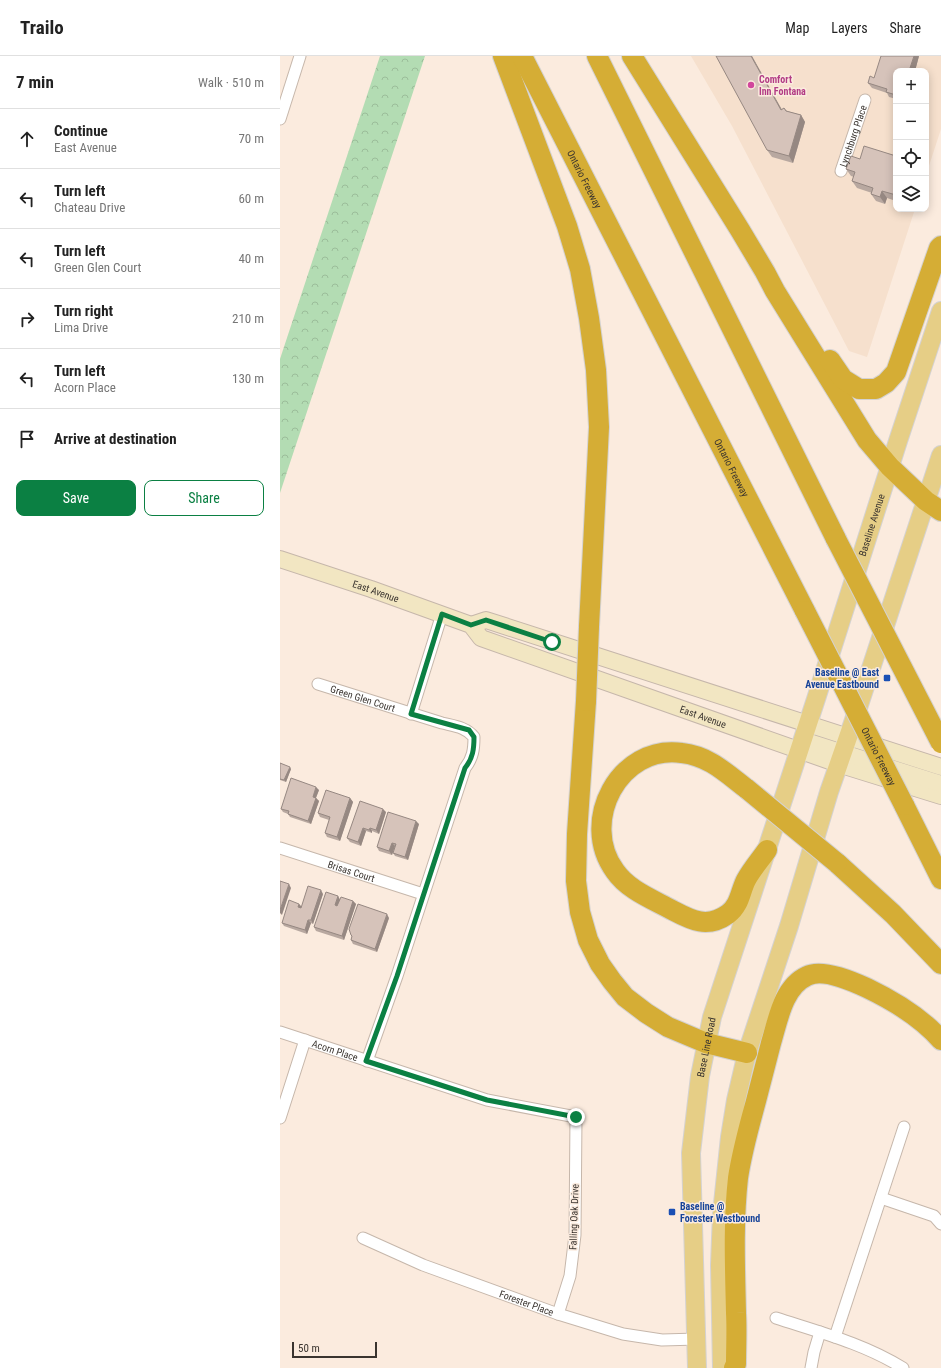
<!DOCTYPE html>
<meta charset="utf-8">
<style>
body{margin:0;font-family:"Roboto Condensed",sans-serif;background:#f6f6f6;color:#222}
.controls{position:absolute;right:12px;top:12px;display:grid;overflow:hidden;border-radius:8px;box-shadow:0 2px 10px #0003}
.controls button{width:36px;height:36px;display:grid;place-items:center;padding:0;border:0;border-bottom:1px solid #e0e0e0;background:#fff;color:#222;font:20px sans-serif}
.scale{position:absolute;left:12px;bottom:10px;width:85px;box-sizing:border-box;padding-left:4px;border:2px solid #3a342f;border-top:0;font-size:11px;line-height:14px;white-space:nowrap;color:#3a342f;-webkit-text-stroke:3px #fbebde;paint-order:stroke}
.stop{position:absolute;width:12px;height:12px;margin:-9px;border:3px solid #0b8043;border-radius:50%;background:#fff}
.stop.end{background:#0b8043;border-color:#fff;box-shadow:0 1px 4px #0008}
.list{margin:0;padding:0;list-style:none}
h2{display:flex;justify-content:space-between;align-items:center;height:52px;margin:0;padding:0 16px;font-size:17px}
h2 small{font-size:13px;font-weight:400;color:#767676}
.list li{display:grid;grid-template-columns:26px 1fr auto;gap:12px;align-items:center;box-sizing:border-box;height:60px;padding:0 16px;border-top:1px solid #e0e0e0}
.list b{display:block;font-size:15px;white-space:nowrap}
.list p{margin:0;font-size:13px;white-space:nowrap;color:#767676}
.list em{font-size:13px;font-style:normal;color:#767676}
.actions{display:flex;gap:8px;padding:12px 16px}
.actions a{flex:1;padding:9px 0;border:1px solid #0b8043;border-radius:8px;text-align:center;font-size:14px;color:#0b8043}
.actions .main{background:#0b8043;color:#fff}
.icon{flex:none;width:22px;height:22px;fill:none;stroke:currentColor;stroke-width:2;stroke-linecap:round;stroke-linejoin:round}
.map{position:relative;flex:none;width:661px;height:1312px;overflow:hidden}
header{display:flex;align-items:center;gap:24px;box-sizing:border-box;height:56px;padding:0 20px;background:#fff;border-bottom:1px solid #e0e0e0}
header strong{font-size:19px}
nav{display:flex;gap:22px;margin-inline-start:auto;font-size:14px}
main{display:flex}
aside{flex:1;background:#fff}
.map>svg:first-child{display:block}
</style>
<header>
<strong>Trailo</strong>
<nav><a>Map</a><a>Layers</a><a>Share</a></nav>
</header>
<main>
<aside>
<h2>7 min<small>Walk · 510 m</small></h2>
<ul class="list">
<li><svg class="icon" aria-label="ahead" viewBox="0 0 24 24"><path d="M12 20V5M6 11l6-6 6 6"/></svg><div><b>Continue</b><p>East Avenue</p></div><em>70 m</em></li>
<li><svg class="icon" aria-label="left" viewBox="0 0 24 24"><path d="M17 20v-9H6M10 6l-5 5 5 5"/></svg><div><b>Turn left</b><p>Chateau Drive</p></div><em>60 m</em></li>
<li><svg class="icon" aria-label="left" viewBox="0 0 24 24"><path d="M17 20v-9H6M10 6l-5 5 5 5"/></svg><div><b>Turn left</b><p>Green Glen Court</p></div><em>40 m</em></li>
<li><svg class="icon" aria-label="right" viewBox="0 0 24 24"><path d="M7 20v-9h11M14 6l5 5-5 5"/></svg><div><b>Turn right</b><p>Lima Drive</p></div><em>210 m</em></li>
<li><svg class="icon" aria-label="left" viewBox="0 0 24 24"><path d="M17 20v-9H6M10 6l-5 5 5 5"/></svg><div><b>Turn left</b><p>Acorn Place</p></div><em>130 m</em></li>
<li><svg class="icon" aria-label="arrive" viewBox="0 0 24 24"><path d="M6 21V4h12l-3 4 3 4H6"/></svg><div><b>Arrive at destination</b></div></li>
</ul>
<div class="actions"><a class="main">Save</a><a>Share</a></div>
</aside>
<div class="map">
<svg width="661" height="1312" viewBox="0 0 661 1312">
<defs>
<pattern id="forest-crowns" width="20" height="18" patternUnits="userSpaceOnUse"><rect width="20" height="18" fill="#b3dcb3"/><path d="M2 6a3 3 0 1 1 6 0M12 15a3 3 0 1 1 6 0" fill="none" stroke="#9bbd9a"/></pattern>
</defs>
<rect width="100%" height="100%" fill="#fbebde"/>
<polygon fill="#f6e0cd" points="411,0 661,0 661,73 646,119 646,15 616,15 616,153 635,153 587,301 569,295 452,70"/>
<polygon fill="url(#forest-crowns)" points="100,0 145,0 0,437 0,303"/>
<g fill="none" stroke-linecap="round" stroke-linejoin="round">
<g stroke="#c6b7ab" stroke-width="13">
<g id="minor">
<polyline points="0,63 20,0"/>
<path id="s1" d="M561,115L585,44"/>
<path id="s2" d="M38,628L162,667C174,670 186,671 194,681C194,693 193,702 185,712L117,920L87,1005"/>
<polyline points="131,658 162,558"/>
<path id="s3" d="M0,792L143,838"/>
<path id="s4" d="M0,976L207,1044L296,1061L295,1179L290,1220L278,1258"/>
<polyline points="0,1062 25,984"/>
<polyline points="601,1142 654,1160 661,1168"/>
<path id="s5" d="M83,1182L143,1209L278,1258L343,1278L382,1284L417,1283"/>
<path d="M496,1262C539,1276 585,1288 623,1312"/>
<polyline points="555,1281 624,1071"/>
<polyline points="531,1312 534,1296 540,1276"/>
</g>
</g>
<g stroke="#c6b7ab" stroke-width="18">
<g id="secondary">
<path id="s6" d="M0,503L91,533L191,569L201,582L558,708L661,740"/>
<polyline points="191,569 206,564 661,711"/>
<polyline points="523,684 661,728"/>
</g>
</g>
<g stroke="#d4d2d1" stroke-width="20">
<g id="primary">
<path id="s7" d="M417,1312L411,1097L420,1020L432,961L536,643L618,385L661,255"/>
<polyline points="442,1312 440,1209 442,1157 450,1081 456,1044 467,997 509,870 549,736 574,664 661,399"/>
</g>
</g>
<g stroke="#d4d2d1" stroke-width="22">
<g id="motorway">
<polyline points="223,0 287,170 300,213 309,262 316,314 319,371 309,571"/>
<path id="s8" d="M242,0L525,555"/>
<polyline points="317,0 556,483"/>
<polyline points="352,0 460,174 485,216 495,235 587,384 610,411 646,445 661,455"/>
<polyline points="550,304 563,323 579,333 596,333 606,327 616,316 659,192 661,190"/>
<polyline points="306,645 297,778 296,825 300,856 308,884 320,908 332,925 345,941 366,957 388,971 426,987 467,997"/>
<path d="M467,733C446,717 429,700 402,697C339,688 299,766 335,815C348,834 372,843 392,854C411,864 427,873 448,858C460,849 460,836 466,824C472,813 480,804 487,794"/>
<polyline points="624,749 661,823"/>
<polyline points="557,807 613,858 661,908"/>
<path d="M454,1312L456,1308C456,1291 457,1274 456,1257C455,1212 453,1167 458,1122C462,1095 469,1071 476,1045C481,1026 486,1006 491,987C498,964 503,931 527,920C542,912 572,925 587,932C614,945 641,961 661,984"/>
</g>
</g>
<use href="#minor" stroke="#fff" stroke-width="11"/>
<use href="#secondary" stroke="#f2e6c2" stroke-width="16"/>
<use href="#primary" stroke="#e6ce86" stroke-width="18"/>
<use href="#motorway" stroke="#d5ad35" stroke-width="20"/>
<g stroke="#d4d2d1" stroke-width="22" stroke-linecap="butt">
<g id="motorway-bridge">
<polyline points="556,483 661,687"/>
<path id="s9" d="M525,555L624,749"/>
<polyline points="306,645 309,571"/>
<polyline points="467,733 557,807"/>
</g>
</g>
<use href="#motorway-bridge" stroke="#d5ad35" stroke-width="20"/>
</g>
<g fill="#b8a8a0">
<polygon points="639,0 635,15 616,15 616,43 609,41 607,37 592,32 588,27 594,22"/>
<polygon points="504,52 507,55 521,59 525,66 513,107 492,101 487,94 502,53"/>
<polygon points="616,100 616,145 607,142 605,148 596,145 591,138 592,137 577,132 572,125 574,121 571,120 566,113 580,103"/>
<polygon points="0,707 11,713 6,726 0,724"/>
<polygon points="39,734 36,742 39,745 31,768 10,761 8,758 3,756 1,753"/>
<polygon points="70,742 73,746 60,785 47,781 45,777 49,764 40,761 38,757"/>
<polygon points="106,756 99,778 92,775 92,777 86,775 81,790 70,786 67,782"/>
<polygon points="139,768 128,804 115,800 113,797 115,790 112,799 99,795 97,791"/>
<polygon points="43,838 33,868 31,867 27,878 4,870 2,867 19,848 21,851"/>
<polygon points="58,840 60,844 73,845 76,848 64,884 36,875 34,871"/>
<polygon points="109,862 97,896 73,888 71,884 72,881 71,879"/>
</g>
<g fill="#968882">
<polygon points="471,0 472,0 506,61 501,54"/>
<polygon points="634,0 639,0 635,15 629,15"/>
<polygon points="521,59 525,66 513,107 509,100"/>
<polygon points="602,135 607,142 605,148 600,141"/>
<polygon points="10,711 11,713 6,726 4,724"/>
<polygon points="36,731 39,734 35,744 33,741"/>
<polygon points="36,742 39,745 31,768 28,765"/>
<polygon points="70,742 73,746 60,785 57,781"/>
<polygon points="103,753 106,756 99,778 96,774"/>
<polygon points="136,765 139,768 128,804 125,801"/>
<polygon points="83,772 86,775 81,790 78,786"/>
<polygon points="90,772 92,775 92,777 89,774"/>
<polygon points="112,787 115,790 112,799 109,795"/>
<polygon points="9,828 11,832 2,859 0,857 0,854"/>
<polygon points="41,834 43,838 33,868 31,864"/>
<polygon points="58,840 60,844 57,853 55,849"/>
<polygon points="73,845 76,848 64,884 62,880"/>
<polygon points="19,848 22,851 21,855 18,851"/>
<polygon points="107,858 109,862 97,896 95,893"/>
<polygon points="28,864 31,867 27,878 25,874"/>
</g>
<g fill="#d6c3ba" stroke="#968882">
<polygon points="436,0 471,0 501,54 504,52 506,55 521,59 509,100 487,94"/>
<polygon points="601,0 634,0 629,15 616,15 616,39 606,36 607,33 588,27 590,20 594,22"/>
<polygon points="584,90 616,100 616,139 602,135 600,141 591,138 593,132 572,125 575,116 566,113 571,100 580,103"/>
<polygon points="0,707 10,711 4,724 0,723"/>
<polygon points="11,722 36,731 33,741 36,742 28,765 8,758 9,755 1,753"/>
<polygon points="46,734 70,742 57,781 45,777 50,761 38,757"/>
<polygon points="80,745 103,753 96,774 90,772 89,774 83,772 78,786 67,782"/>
<polygon points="108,756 136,765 125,801 113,797 116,788 112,787 109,795 97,791"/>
<polygon points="0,825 9,828 0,854"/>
<polygon points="28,830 41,834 31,864 28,864 25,874 2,867 9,844 19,848 18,851 21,852"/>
<polygon points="46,836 58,840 55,849 57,850 61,841 73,845 62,880 34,871"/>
<polygon points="78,848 107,858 95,893 71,884 72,880 71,879 69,873"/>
</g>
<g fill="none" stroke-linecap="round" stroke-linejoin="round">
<path stroke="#0b8043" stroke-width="5" d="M272,586L206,564L191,569L162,558L131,658L189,674L194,681C194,693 193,702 185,712L117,920L86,1005L207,1044L296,1061"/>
</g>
<circle fill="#d1479c" stroke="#fbebde" stroke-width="1.5" cx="471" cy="29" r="4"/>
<g fill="#1a4fb4" stroke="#fbebde" stroke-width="1.5">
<rect x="603" y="618" width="8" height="8" rx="2"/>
<rect x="388" y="1152" width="8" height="8" rx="2"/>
</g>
<g text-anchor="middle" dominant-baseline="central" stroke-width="3" stroke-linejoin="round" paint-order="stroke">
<g font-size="10" font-weight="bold" fill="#b23c85" stroke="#fbebde" text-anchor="start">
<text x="479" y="23">Comfort<tspan x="479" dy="12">Inn Fontana</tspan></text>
</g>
<g font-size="10" fill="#3a342f" stroke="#fbebde">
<text stroke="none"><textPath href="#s1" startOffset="37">Lynchburg Place</textPath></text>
<text stroke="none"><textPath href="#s8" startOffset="138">Ontario Freeway</textPath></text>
<text stroke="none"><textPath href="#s8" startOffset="462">Ontario Freeway</textPath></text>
<text stroke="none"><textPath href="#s7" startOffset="870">Baseline Avenue</textPath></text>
<text stroke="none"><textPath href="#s6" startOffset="101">East Avenue</textPath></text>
<text stroke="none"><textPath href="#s2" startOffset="47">Green Glen Court</textPath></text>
<text stroke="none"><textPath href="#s6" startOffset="454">East Avenue</textPath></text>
<text stroke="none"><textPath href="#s9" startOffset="163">Ontario Freeway</textPath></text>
<text stroke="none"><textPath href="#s3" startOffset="75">Brisas Court</textPath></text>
<text stroke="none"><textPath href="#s7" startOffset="322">Base Line Road</textPath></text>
<text stroke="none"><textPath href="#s4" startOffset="58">Acorn Place</textPath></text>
<text transform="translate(294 1161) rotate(-88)">Falling Oak Drive</text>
<text stroke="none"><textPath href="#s5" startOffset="176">Forester Place</textPath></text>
</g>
<g font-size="10" font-weight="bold" fill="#164399" stroke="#fbebde" text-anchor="end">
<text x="599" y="616">Baseline @ East<tspan x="599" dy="12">Avenue Eastbound</tspan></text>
<text x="400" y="1150" text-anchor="start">Baseline @<tspan x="400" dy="12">Forester Westbound</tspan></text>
</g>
</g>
</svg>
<div class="controls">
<button>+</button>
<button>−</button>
<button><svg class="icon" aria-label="locate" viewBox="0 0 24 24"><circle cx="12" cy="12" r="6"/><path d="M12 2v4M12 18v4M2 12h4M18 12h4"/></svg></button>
<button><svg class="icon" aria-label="layers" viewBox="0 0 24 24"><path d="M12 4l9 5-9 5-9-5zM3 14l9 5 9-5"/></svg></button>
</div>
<div class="scale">50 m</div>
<div class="stop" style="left:272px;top:586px"></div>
<div class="stop end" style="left:296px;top:1061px"></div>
</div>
</main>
